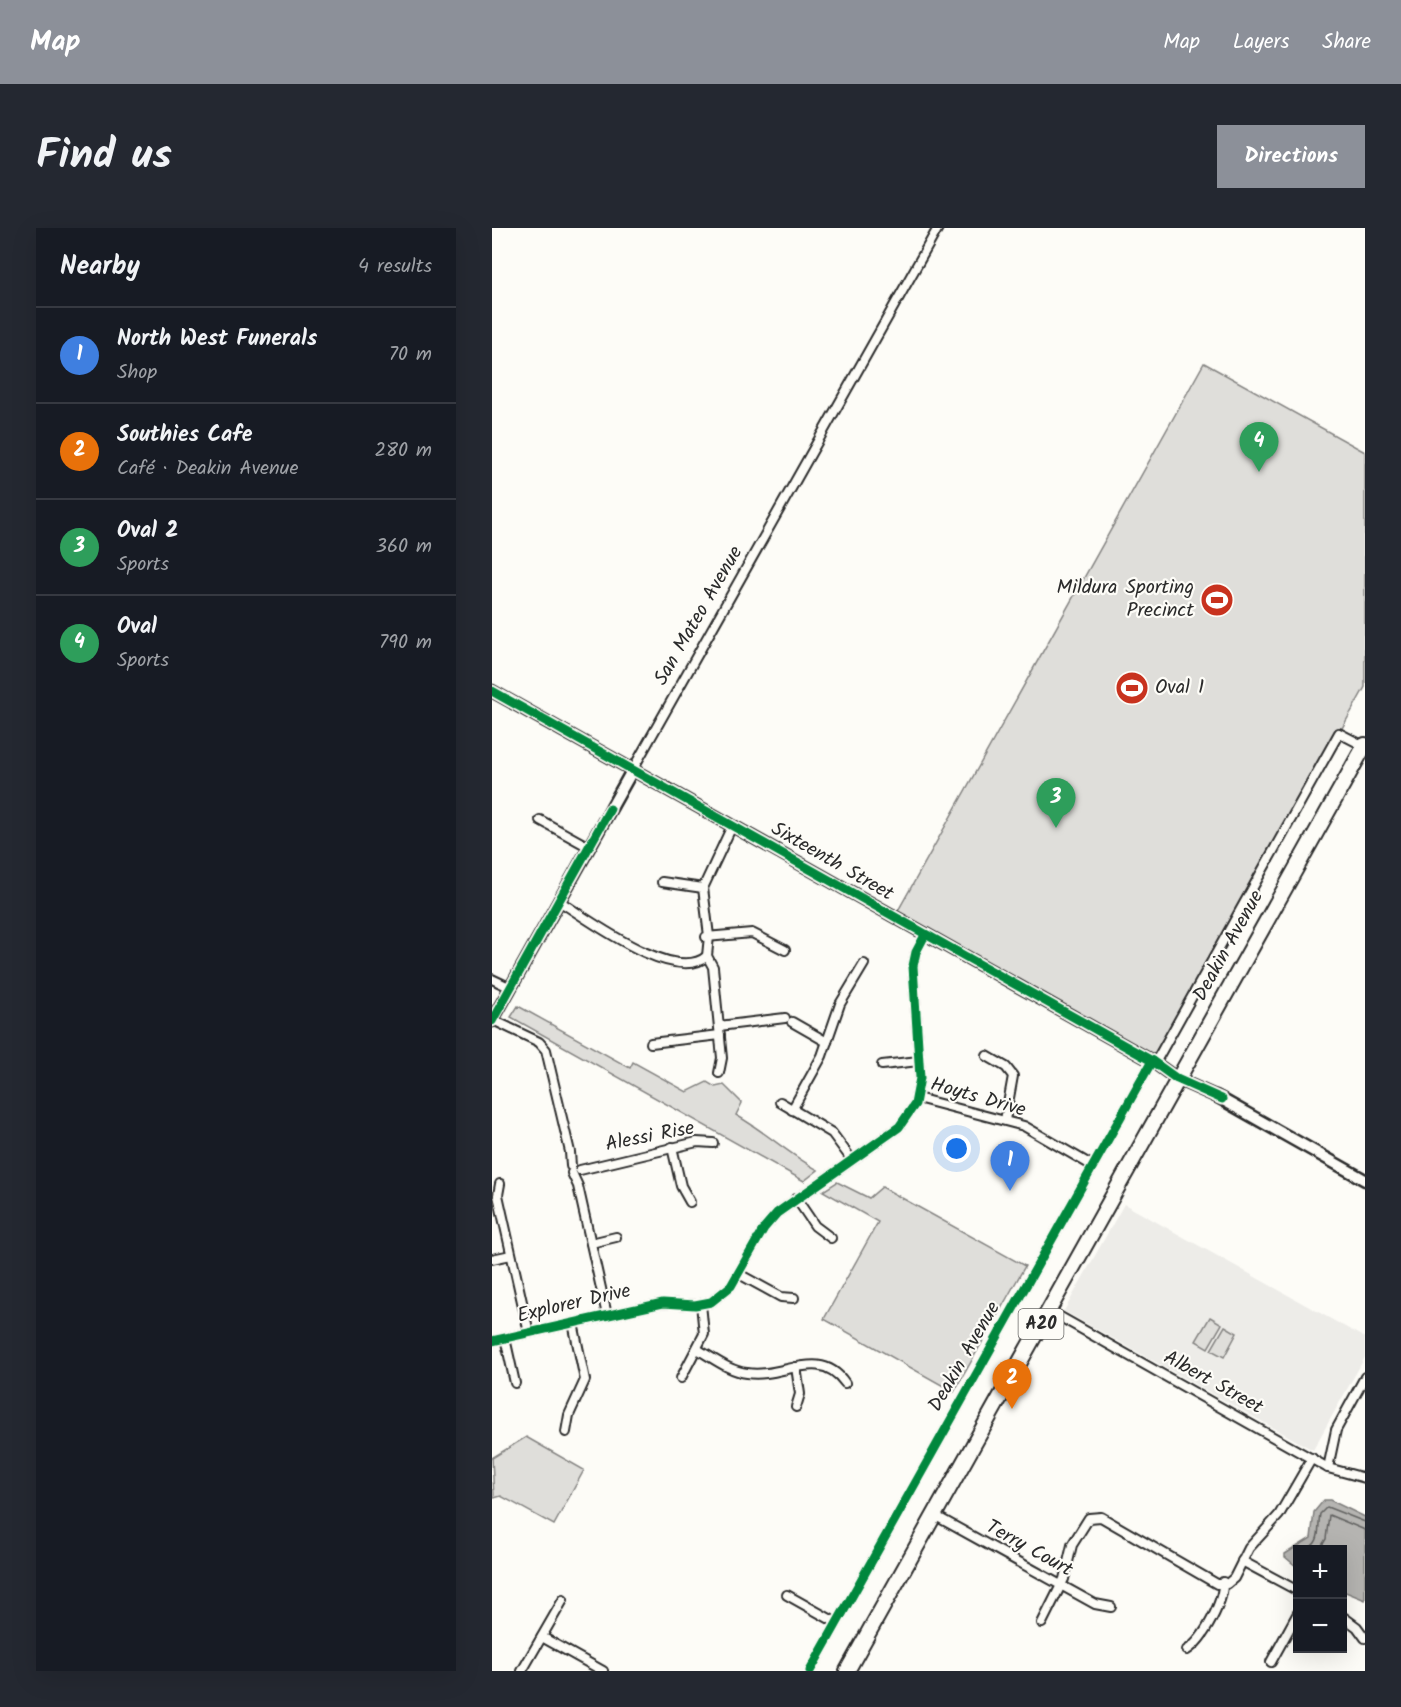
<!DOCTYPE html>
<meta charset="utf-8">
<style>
body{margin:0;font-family:Kalam,sans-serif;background:#242831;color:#f1f3f6}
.controls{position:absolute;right:18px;bottom:18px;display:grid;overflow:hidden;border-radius:0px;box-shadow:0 6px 24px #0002}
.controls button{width:54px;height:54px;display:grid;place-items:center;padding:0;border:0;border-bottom:2px solid #363941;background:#171b24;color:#f1f3f6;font:30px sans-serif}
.you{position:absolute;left:465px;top:921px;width:21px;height:21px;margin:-15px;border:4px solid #fff;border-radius:50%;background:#1a73e8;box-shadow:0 0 0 9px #1a73e833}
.badge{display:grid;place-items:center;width:39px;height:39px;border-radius:50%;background:#8c9099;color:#fff;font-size:20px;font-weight:700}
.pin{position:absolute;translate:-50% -50px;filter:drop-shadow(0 2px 3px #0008)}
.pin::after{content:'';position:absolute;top:32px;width:21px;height:18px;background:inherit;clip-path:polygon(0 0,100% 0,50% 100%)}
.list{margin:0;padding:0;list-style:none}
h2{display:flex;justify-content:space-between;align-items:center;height:78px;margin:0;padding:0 24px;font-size:26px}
h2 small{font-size:20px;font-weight:400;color:#9ea1a6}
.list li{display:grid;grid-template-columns:39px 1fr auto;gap:18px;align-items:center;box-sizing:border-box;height:96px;padding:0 24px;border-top:2px solid #363941}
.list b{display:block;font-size:22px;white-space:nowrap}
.list p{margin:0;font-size:20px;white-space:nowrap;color:#9ea1a6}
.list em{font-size:20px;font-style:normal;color:#9ea1a6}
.map{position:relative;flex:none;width:873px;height:1443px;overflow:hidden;border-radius:0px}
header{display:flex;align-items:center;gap:36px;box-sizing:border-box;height:84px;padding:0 30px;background:#8c9099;color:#fff}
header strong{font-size:28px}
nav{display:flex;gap:33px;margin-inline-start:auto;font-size:21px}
.intro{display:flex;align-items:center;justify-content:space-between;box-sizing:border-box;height:144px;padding:0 36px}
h1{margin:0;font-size:42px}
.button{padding:15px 27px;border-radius:0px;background:#8c9099;color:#fff;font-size:21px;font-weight:700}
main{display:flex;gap:36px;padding:0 36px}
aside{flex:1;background:#171b24;border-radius:0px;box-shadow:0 6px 24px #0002}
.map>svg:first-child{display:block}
</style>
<header>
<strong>Map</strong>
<nav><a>Map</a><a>Layers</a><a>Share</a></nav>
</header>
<div class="intro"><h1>Find us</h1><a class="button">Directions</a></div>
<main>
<aside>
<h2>Nearby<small>4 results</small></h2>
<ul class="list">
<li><span class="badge" style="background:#3f7fe0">1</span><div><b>North West Funerals</b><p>Shop</p></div><em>70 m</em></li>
<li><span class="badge" style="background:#e8710a">2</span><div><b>Southies Cafe</b><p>Café · Deakin Avenue</p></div><em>280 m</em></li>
<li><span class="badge" style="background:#2e9e5b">3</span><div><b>Oval 2</b><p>Sports</p></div><em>360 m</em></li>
<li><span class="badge" style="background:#2e9e5b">4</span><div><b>Oval</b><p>Sports</p></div><em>790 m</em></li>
</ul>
</aside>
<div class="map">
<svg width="873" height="1443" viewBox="0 0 873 1443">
<rect width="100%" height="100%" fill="#fdfcf7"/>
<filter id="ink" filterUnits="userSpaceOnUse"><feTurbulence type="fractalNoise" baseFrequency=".0167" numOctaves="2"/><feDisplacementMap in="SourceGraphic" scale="12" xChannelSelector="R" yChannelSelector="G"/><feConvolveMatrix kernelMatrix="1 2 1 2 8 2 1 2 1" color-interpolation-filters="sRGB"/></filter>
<g filter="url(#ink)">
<polygon fill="#edece8" points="632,976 873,1110 873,1129 821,1222 572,1083"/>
<g fill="#dfdeda" stroke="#858482" stroke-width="1.5">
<polygon points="712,135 873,224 873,459 663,835 402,690"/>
<path d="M26,778L138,840L141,834L195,864L215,854L223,859L232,857L250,875L244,887C274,904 296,926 326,942L312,953L19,789Z"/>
<polygon points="345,954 377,970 390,959 533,1038 462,1164 332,1091 386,994 331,963"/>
<polygon points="718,1089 730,1096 716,1120 704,1113"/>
<polygon points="733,1098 745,1105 732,1129 719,1122"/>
<polygon points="34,1209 92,1242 62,1297 9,1268 2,1270 0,1230"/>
</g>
<polygon fill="#b5b4b1" stroke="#7e7d7b" stroke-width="1.5" points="832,1272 838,1272 873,1289 873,1372 851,1363 850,1322 806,1322 805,1339 793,1329 793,1326 819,1310 822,1284"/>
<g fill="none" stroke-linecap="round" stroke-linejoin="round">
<g stroke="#626261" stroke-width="1.5">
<path d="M812,1322C831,1316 825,1301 828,1286L835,1279L873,1294"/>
<polyline points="827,1322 834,1311 837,1287 873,1302"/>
</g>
<g stroke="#2b2b2b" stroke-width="12">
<g id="street">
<polyline points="141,541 446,0"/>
<polyline points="48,592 97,619"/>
<polyline points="170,654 211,660"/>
<path d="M67,673C96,691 183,757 215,728"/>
<polyline points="214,709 260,705 293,722"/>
<polyline points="0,751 19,760"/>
<polyline points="1,792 47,814 54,822 78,924 79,938"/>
<polyline points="300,794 335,814"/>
<polyline points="227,798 293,790"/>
<polyline points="159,815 228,807"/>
<polyline points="495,828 514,839 521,848 513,892"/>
<polyline points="663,835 847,505 872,518"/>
<polyline points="390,837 427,833"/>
<polyline points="227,845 230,830 221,739 215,728 217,708 211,660 240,598"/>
<polyline points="425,870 532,898 601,938"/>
<polyline points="288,874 340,905 360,932"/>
<polyline points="300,882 330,828 348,776 372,736"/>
<polyline points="180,919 189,958 198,974"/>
<polyline points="88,942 205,914 221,915"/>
<polyline points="80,945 86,958 115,1087"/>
<polyline points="8,956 6,967 37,1105"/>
<polyline points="304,970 323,998 339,1010"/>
<polyline points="99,1015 124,1009"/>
<polyline points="0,1031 19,1027"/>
<polyline points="247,1046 289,1069 302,1070"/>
<polyline points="556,1082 836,1240 873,1250"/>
<polyline points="13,1110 23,1155"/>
<polyline points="0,1113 171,1075 203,1077 219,1074 239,1058 272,1000 285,985 407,899 423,876 428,850 421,738 424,724 433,707"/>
<path d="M205,1121C221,1130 237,1143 255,1145C290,1151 328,1118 353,1155"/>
<polyline points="304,1139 308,1166 304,1179"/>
<polyline points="189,1150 212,1106 209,1076"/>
<polyline points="74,1204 77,1187 93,1152 81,1095"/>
<polyline points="836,1240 844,1202 873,1149"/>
<polyline points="442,1287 603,1376 619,1379"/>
<polyline points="750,1333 806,1363"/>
<polyline points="295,1367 345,1395"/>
<polyline points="850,1388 865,1399 873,1410"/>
<polyline points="550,1395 572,1351 580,1317 597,1290 609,1289 725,1356 735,1356 742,1350 757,1320 787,1287 820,1230"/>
<polyline points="50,1409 111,1443"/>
<path d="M695,1422C712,1412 732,1372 731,1354"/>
<polyline points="779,1434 806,1385"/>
<polyline points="30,1443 71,1372"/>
<polyline points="318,1443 660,833"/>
</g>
</g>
<g stroke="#2b2b2b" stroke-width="15">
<g id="secondary">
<polyline points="0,463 660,833 685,851 730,871"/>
<polyline points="0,793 141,541"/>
<polyline points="724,868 873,952"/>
</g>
</g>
<g stroke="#2b2b2b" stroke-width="18">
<polyline id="highway" points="355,1443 873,517"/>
</g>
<use href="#street" stroke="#fdfcf7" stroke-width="8"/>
<use href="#secondary" stroke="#fdfcf7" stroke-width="10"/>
<use href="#highway" stroke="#fdfcf7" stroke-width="14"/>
<g stroke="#fdfcf7" stroke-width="13">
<g id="cycleway">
<polyline points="0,463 660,833 685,851 730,871"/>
<polyline points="0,793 118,581"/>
<polyline points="0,1113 171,1075 203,1077 219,1074 239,1058 272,1000 285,985 407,899 423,876 428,850 421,738 424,724 433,707"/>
<polyline points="318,1443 660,833"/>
</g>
</g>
<use href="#cycleway" stroke="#00873e" stroke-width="9"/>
</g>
</g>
<defs>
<g id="stadium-disc" transform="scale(1.725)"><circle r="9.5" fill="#c8321e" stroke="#fdfcf7"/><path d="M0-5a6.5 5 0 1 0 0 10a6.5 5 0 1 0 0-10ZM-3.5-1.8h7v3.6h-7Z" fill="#fff"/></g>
</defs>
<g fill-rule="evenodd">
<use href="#stadium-disc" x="725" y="372"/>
<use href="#stadium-disc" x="640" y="460"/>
</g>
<g text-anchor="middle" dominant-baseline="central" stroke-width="4.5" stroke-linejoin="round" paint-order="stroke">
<rect fill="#fdfcf7" stroke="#6a6a68" stroke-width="1.5" x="526.5" y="1081" width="45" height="30" rx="4.5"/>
<g font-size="18" font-weight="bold" fill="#2b2b2b">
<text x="549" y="1096">A20</text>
</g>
<g font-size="20" fill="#2b2b2b" stroke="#fdfcf7" text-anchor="end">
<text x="702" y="360">Mildura Sporting<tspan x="702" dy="23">Precinct</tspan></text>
<text x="663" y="460" text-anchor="start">Oval 1</text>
</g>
<g font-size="20" fill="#2b2b2b" stroke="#fdfcf7">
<text transform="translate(207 388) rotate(-60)">San Mateo Avenue</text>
<text transform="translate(340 634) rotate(30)">Sixteenth Street</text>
<text transform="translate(737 718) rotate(-61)">Deakin Avenue</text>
<text transform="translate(486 870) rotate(16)">Hoyts Drive</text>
<text transform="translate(158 909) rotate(-11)">Alessi Rise</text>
<text transform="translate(82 1076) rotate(-13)">Explorer Drive</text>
<text transform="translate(473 1129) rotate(-60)">Deakin Avenue</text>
<text transform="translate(721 1155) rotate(29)">Albert Street</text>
<text transform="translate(537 1321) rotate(29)">Terry Court</text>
</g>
</g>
</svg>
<div class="controls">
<button>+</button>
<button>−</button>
</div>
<div class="you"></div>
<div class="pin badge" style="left:518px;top:963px;background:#3f7fe0">1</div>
<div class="pin badge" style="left:520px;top:1181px;background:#e8710a">2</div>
<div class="pin badge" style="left:564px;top:600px;background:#2e9e5b">3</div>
<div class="pin badge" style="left:767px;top:244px;background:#2e9e5b">4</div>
</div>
</main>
